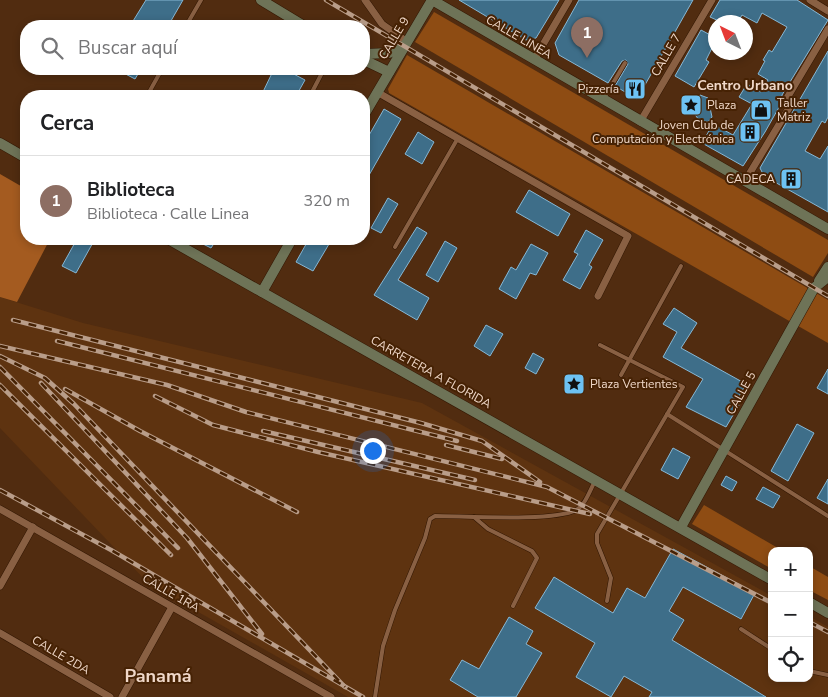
<!DOCTYPE html>
<html lang="es">
<meta charset="utf-8">
<style>
body{margin:0;font-family:"Nunito Sans",sans-serif;background:#f2f2f2;color:#202124}
.controls{position:absolute;right:15px;bottom:15px;display:grid;overflow:hidden;border-radius:10px;box-shadow:0 2px 8px #0003}
.controls button{width:45px;height:45px;display:grid;place-items:center;padding:0;border:0;border-bottom:1px solid #e0e0e0;background:#fff;color:#202124;font:25px sans-serif}
.compass{position:absolute;left:708px;top:15px;width:45px;height:45px;border-radius:50%;background:#fff;box-shadow:0 2px 8px #0003;rotate:318deg}
.you{position:absolute;left:372px;top:450px;width:18px;height:18px;margin:-12px;border:4px solid #fff;border-radius:50%;background:#1a73e8;box-shadow:0 0 0 8px #1a73e833}
.badge{display:grid;place-items:center;width:32px;height:32px;border-radius:50%;background:#1a73e8;color:#fff;font-size:16px;font-weight:700}
.pin{position:absolute;translate:-50% -41px;filter:drop-shadow(0 1px 2px #0008)}
.pin::after{content:'';position:absolute;top:26px;width:18px;height:15px;background:inherit;clip-path:polygon(0 0,100% 0,50% 100%)}
.list{margin:0;padding:0;list-style:none}
h2{display:flex;justify-content:space-between;align-items:center;height:65px;margin:0;padding:0 20px;font-size:21px}
h2 small{font-size:16px;font-weight:400;color:#757577}
.list li{display:grid;grid-template-columns:32px 1fr auto;gap:15px;align-items:center;box-sizing:border-box;height:90px;padding:0 20px;border-top:1px solid #e0e0e0}
.list b{display:block;font-size:19px;white-space:nowrap}
.list p{margin:0;font-size:16px;white-space:nowrap;color:#757577}
.list em{font-size:16px;font-style:normal;color:#757577}
.icon{flex:none;width:28px;height:28px;fill:none;stroke:currentColor;stroke-width:2;stroke-linecap:round;stroke-linejoin:round}
.map{position:relative;flex:none;width:828px;height:697px;overflow:hidden}
.search{position:absolute;background:#fff;box-shadow:0 2px 8px #0003;left:20px;top:20px;width:350px;height:55px;display:flex;align-items:center;gap:12px;box-sizing:border-box;padding:0 18px;border-radius:20px;color:#757577;font-size:19px}
.panel{position:absolute;background:#fff;box-shadow:0 2px 8px #0003;left:20px;top:90px;width:350px;height:155px;border-radius:20px}
.map>svg:first-child{display:block}
</style>
<div class="map">
<svg width="828" height="697" viewBox="0 0 828 697">
<rect width="100%" height="100%" fill="#512c10"/>
<polygon fill="#5e3310" points="0,297 83,323 422,403 772,596 772,678 809,678 809,616 828,627 828,697 348,697 149,584 0,428"/>
<g fill="#8e4c13">
<polygon points="434,12 828,240 828,253 813,277 415,42"/>
<polygon points="407,55 828,300 828,343 389,93 388,89"/>
<polygon points="704,505 783,551 772,551 772,569 692,524"/>
<polygon points="809,566 828,577 828,600 809,590"/>
</g>
<polygon fill="#a45b20" points="0,174 26,189 26,239 50,239 17,302 0,297"/>
<g fill="#3e6e89" stroke="#86b8d6">
<polygon points="146,0 183,0 168,26 130,26"/>
<polygon points="459,0 559,0 536,38 526,40"/>
<polygon points="579,0 693,0 637,99 615,86 628,64 626,60 622,61 608,83 559,55 555,43"/>
<polygon points="720,0 797,0 828,20 782,95 782,102 765,132 743,166 702,143 713,124 733,135 752,104 739,97 747,84 761,92 768,80 758,74 765,61 763,60 769,50 772,52 787,27 762,13 757,23 742,15 738,22 721,22 710,17"/>
<polygon points="701,30 716,38 716,50 712,48 706,60 709,62 694,87 675,76"/>
<polygon points="828,51 828,117 825,123 822,121 805,151 820,159 828,146 828,212 764,176 760,168"/>
<polygon points="116,69 141,69 135,79"/>
<polygon points="274,69 284,69 305,80 296,96 261,96"/>
<polygon points="700,95 708,98 712,117 708,122 699,120 693,112 693,102"/>
<polygon points="384,109 401,119 364,184 364,144"/>
<polygon points="418,132 434,142 422,164 405,154"/>
<polygon points="529,190 570,214 558,236 516,212"/>
<polygon points="388,198 398,204 381,233 371,228"/>
<polygon points="417,227 427,233 398,280 429,298 417,320 374,295"/>
<polygon points="586,230 603,240 589,265 592,267 580,289 563,280 578,254 574,252"/>
<polygon points="77,239 95,239 76,273 62,266"/>
<polygon points="193,239 217,239 211,248"/>
<polygon points="309,239 332,239 313,271 296,262"/>
<polygon points="445,241 457,248 438,282 426,275"/>
<polygon points="531,244 548,253 536,275 530,273 516,299 499,289 511,267 516,270"/>
<polygon points="674,308 697,323 681,348 746,384 735,403 739,405 726,427 686,407 703,379 663,357 677,332 663,324"/>
<polygon points="486,325 503,334 490,356 474,346"/>
<polygon points="533,353 544,359 536,374 525,368"/>
<polygon points="828,369 828,394 817,388"/>
<polygon points="797,424 814,433 788,481 771,471"/>
<polygon points="673,448 690,457 678,479 661,470"/>
<polygon points="726,476 737,482 732,491 721,485"/>
<polygon points="828,479 828,504 817,498"/>
<polygon points="763,487 780,496 773,508 756,499"/>
<polygon points="673,549 755,593 741,619 683,587 669,611 684,620 672,640 766,697 649,697 652,692 624,676 611,697 576,677 595,643 535,608 554,577 613,613 627,588 645,598"/>
<polygon points="509,617 533,631 526,644 542,653 516,697 478,697 450,680 462,660 479,669"/>
</g>
<g fill="none" stroke-linecap="round" stroke-linejoin="round">
<g stroke="#311602" stroke-width="5">
<g id="lane">
<polyline points="186,26 201,0"/>
<polyline points="147,96 162,69"/>
<polyline points="310,96 324,69"/>
<polyline points="604,98 625,63"/>
<polyline points="395,247 458,138"/>
<polyline points="600,345 683,387 597,534 597,543 611,578 607,601"/>
<polyline points="621,375 681,266"/>
<polyline points="667,414 828,516"/>
<polyline points="474,517 488,529 532,551 537,558 513,606"/>
<polyline points="741,629 772,649"/>
<polyline points="809,671 828,675"/>
<path d="M375,697L383,646L395,610L425,538L430,519L435,516C464,516 554,522 576,510C585,506 590,490 595,481"/>
</g>
</g>
<g stroke="#311602" stroke-width="8">
<g id="street">
<polyline points="365,0 382,24 406,41"/>
<polyline points="810,0 828,11"/>
<polyline points="534,60 569,0"/>
<polyline points="377,92 628,236 598,296"/>
<polyline points="640,122 712,0"/>
<polyline points="745,181 789,108 787,98 828,29"/>
<polyline points="0,509 331,697"/>
<polyline points="0,586 33,527"/>
<polyline points="0,633 110,697"/>
<polyline points="122,697 172,607"/>
</g>
</g>
<g stroke="#311602" stroke-width="11">
<g id="secondary">
<polyline points="261,0 304,26"/>
<polyline points="432,0 828,229"/>
<polyline points="364,54 389,53 403,46"/>
<polyline points="364,60 389,72"/>
<polyline points="364,115 432,0"/>
<polyline points="0,143 26,158"/>
<polyline points="168,239 772,580"/>
<polyline points="819,281 828,267"/>
<polyline points="262,292 292,239"/>
<polyline points="681,527 814,288 828,277"/>
<polyline points="809,602 828,613"/>
</g>
</g>
<use href="#lane" stroke="#896043" stroke-width="4"/>
<use href="#street" stroke="#896043" stroke-width="7"/>
<use href="#secondary" stroke="#6e7357" stroke-width="10"/>
<g stroke="#b99d89" stroke-width="4.5">
<g id="rail">
<polyline points="326,0 828,296"/>
<polyline points="13,320 421,423 482,441 540,482"/>
<polyline points="57,341 457,441"/>
<polyline points="0,346 167,385 246,412 547,487 772,603"/>
<polyline points="0,356 45,378 74,404 345,687"/>
<polyline points="0,367 178,548"/>
<polyline points="41,383 187,538 262,634"/>
<polyline points="0,385 171,555"/>
<polyline points="65,389 140,431 297,512"/>
<polyline points="155,396 213,425 318,452 590,514"/>
<polyline points="263,431 475,480"/>
<polyline points="446,445 502,459"/>
<polyline points="0,490 111,550 363,697"/>
<polyline points="809,622 828,632"/>
</g>
</g>
<use href="#rail" stroke="#462204" stroke-width="2.5" stroke-dasharray="8" stroke-linecap="butt"/>
</g>
<defs>
<g id="restaurant-square" transform="scale(1.125)"><rect x="-9" y="-9" width="18" height="18" rx="4" fill="#6dc2f3" stroke="#462204"/><path d="M-5-6h1v4h1v-4h1v4h1v-4h1v5L-1.5 .5V6h-2V.5L-5-1ZM5-6V6H3V1.5H1.5Q1.5-4 5-6Z" fill="#111"/></g>
<g id="sight-square" transform="scale(1.125)"><rect x="-9" y="-9" width="18" height="18" rx="4" fill="#6dc2f3" stroke="#462204"/><path d="M0-6L1.8-2.2L6-1.7L2.9 1.2L3.7 5.4L0 3.3L-3.7 5.4L-2.9 1.2L-6-1.7L-1.8-2.2Z" fill="#111"/></g>
<g id="shop-square" transform="scale(1.125)"><rect x="-9" y="-9" width="18" height="18" rx="4" fill="#6dc2f3" stroke="#462204"/><path d="M-5-2.5h2.3a2.7 3.5 0 0 1 5.4 0H5L5.5 6h-11ZM-1.5-2.5h3a1.5 2.3 0 0 0-3 0Z" fill="#111"/></g>
<g id="building-square" transform="scale(1.125)"><rect x="-9" y="-9" width="18" height="18" rx="4" fill="#6dc2f3" stroke="#462204"/><path d="M-4-6H4V6H1V3H-1V6H-4ZM-2.5-4.3h1.7v1.8h-1.7ZM.8-4.3h1.7v1.8H.8ZM-2.5-1h1.7V.8h-1.7ZM.8-1h1.7V.8H.8Z" fill="#111"/></g>
</defs>
<g fill-rule="evenodd">
<use href="#restaurant-square" x="635" y="89"/>
<use href="#sight-square" x="691" y="105"/>
<use href="#shop-square" x="761" y="110"/>
<use href="#building-square" x="750" y="132"/>
<use href="#building-square" x="791" y="179"/>
<use href="#sight-square" x="574" y="384"/>
</g>
<g text-anchor="middle" dominant-baseline="central" stroke-width="4" stroke-linejoin="round" paint-order="stroke">
<g font-size="12" fill="#f0d8c9" stroke="#462204">
<text transform="translate(519 37) rotate(30)">CALLE LINEA</text>
<text transform="translate(394 38) rotate(-59)">CALLE 9</text>
<text transform="translate(666 55) rotate(-60)">CALLE 7</text>
<text transform="translate(431 372) rotate(29)">CARRETERA A FLORIDA</text>
<text transform="translate(741 393) rotate(-61)">CALLE 5</text>
<text transform="translate(171 593) rotate(30)">CALLE 1RA</text>
<text transform="translate(61 655) rotate(30)">CALLE 2DA</text>
</g>
<g font-size="12" fill="#f0d8c9" stroke="#462204" text-anchor="end">
<text x="619" y="89">Pizzería</text>
<text x="777" y="103" text-anchor="start">Taller<tspan x="777" dy="14">Matriz</tspan></text>
<text x="707" y="105" text-anchor="start">Plaza</text>
<text x="734" y="125">Joven Club de<tspan x="734" dy="14">Computación y Electrónica</tspan></text>
<text x="775" y="179">CADECA</text>
<text x="590" y="384" text-anchor="start">Plaza Vertientes</text>
</g>
<g font-size="14" font-weight="bold" fill="#f0d8c9" stroke="#462204">
<text x="745" y="85">Centro Urbano</text>
</g>
<g font-size="18" font-weight="bold" fill="#f0d8c9" stroke="#462204">
<text x="158" y="676">Panamá</text>
</g>
</g>
</svg>
<div class="controls">
<button>+</button>
<button>−</button>
<button><svg class="icon" aria-label="locate" viewBox="0 0 24 24"><circle cx="12" cy="12" r="6"/><path d="M12 2v4M12 18v4M2 12h4M18 12h4"/></svg></button>
</div>
<svg class="compass" viewBox="-18 -18 36 36"><path d="M0-13l5 13h-10z" fill="#e53935"/><path d="M0 13l5-13h-10z" fill="#757577"/></svg>
<div class="you"></div>
<div class="pin badge" style="left:587px;top:58px;background:#8d6e63">1</div>
<div class="search"><svg class="icon" aria-label="search" viewBox="0 0 24 24"><circle cx="10" cy="10" r="6"/><path d="M15 15l6 6"/></svg>Buscar aquí</div>
<section class="panel">
<h2>Cerca<small></small></h2>
<ul class="list">
<li><span class="badge" style="background:#8d6e63">1</span><div><b>Biblioteca</b><p>Biblioteca · Calle Linea</p></div><em>320 m</em></li>
</ul>
</section>
</div>
